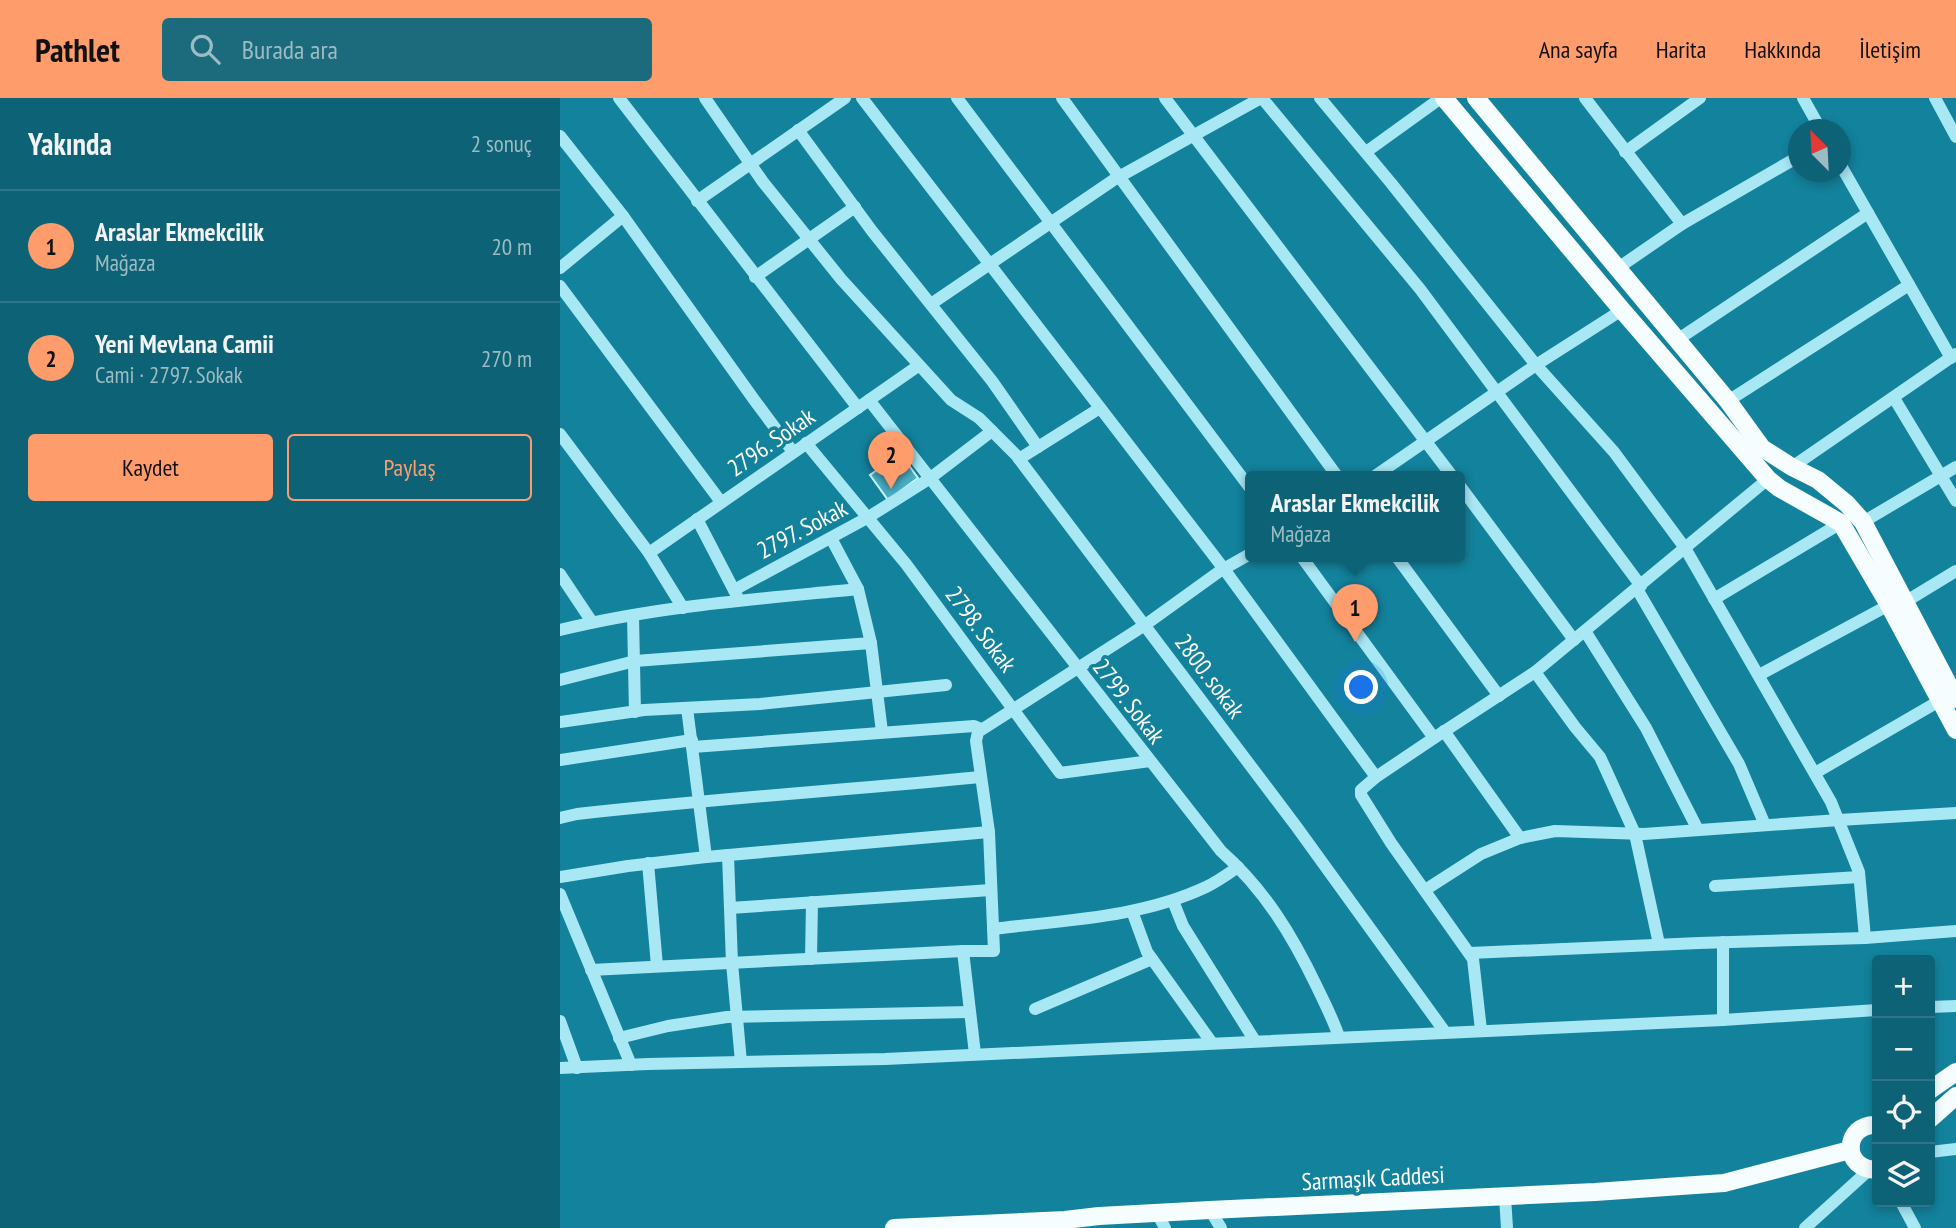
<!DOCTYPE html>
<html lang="tr">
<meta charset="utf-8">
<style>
body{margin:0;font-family:"PT Sans Narrow",sans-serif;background:#1c6b7d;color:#f1f3f6}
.controls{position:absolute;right:21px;bottom:21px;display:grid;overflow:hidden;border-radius:7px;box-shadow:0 4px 10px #0003}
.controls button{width:63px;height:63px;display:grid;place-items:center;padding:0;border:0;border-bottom:2px solid #2e7687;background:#0e6275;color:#f1f3f6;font:35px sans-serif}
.compass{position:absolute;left:1228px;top:21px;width:63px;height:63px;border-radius:50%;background:#0e6275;box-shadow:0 4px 10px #0003;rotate:336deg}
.you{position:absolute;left:802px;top:590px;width:24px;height:24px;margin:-18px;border:5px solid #fff;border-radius:50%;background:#1a73e8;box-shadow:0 0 0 10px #1a73e833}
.badge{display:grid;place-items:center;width:46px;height:46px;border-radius:50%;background:#ff9c6b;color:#111;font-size:23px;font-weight:700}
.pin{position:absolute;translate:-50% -58px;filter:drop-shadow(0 2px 4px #0008)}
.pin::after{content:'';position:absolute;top:37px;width:24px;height:21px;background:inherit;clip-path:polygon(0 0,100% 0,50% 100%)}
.popup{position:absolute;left:685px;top:373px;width:220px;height:91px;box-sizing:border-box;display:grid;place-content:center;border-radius:7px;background:#0e6275;filter:drop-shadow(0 2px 5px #0005);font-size:23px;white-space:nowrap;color:#9bbcc5}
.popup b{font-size:26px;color:#f1f3f6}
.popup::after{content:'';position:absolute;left:50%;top:100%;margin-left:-14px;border:14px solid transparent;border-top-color:#0e6275}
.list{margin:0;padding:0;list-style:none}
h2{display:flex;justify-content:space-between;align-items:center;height:91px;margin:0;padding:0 28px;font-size:30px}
h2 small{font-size:23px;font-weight:400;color:#9bbcc5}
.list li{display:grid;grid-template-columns:46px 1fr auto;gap:21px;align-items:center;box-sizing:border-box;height:112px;padding:0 28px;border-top:2px solid #2e7687}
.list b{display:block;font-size:26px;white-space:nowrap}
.list p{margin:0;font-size:23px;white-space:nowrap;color:#9bbcc5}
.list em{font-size:23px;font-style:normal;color:#9bbcc5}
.actions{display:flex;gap:14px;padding:21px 28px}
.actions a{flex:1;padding:16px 0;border:2px solid #ff9c6b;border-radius:7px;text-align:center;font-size:24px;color:#ff9c6b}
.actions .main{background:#ff9c6b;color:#111}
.icon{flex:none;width:38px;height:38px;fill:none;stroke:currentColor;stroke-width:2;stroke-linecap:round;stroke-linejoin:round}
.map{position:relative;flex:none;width:1396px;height:1130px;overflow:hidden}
header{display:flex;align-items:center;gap:42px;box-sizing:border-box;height:98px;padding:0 35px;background:#ff9c6b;color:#111}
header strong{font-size:33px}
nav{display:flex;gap:38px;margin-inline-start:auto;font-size:24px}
.search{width:490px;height:63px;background:#1c6b7d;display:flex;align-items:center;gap:18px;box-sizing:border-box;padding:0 24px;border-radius:7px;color:#9bbcc5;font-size:26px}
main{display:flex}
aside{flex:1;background:#0e6275}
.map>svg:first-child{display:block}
</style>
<header>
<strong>Pathlet</strong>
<div class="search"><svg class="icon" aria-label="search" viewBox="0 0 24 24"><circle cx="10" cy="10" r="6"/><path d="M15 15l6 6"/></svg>Burada ara</div>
<nav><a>Ana sayfa</a><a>Harita</a><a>Hakkında</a><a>İletişim</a></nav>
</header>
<main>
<aside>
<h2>Yakında<small>2 sonuç</small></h2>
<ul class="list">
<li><span class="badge">1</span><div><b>Araslar Ekmekcilik</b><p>Mağaza</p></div><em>20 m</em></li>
<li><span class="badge">2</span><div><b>Yeni Mevlana Camii</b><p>Cami · 2797. Sokak</p></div><em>270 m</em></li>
</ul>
<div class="actions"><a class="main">Kaydet</a><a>Paylaş</a></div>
</aside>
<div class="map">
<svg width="1396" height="1130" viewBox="0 0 1396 1130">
<rect width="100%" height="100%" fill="#13829c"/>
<polygon fill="#49b0c7" stroke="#d0f6fd" stroke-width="2" points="345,362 358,380 328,402 310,377 327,365 332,372"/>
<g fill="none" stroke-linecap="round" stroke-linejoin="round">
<g stroke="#a8e7f4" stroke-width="12">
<polyline points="59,0 298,310"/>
<polyline points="145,0 203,84 281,181 391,302 419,320 456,357 736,728 885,934"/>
<polyline points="302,0 664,471 816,679"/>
<polyline points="397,0 690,390"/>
<polyline points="502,0 777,378"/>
<polyline points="605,0 892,378"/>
<polyline points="702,0 860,191 1081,488"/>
<polyline points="760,0 831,85 976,267 1054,354 1125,450 1271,704 1299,774 1305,840"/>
<polyline points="1025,0 1122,126"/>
<polyline points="1243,0 1261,32"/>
<polyline points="1375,0 1396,39"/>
<polyline points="238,32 312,133 432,283 478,349"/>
<polyline points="0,38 63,118 195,303 233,354"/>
<polyline points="806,54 881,0"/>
<polyline points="1065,54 1140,0"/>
<polyline points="1280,66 1391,260"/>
<polyline points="137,103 285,0"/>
<polyline points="0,170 63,118"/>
<polyline points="1058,170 1122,126 1238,59"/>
<polyline points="195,179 295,109"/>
<polyline points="0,188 161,404"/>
<polyline points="371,206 555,81 701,0"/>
<polyline points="1117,242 1308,115"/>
<polyline points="1334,300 1396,403"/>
<path d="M309,302L661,753C705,792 732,837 757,889C765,906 773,921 779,939"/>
<polyline points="1168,303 1349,187"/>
<polyline points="0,336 89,455 123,510"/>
<polyline points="246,345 346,466 500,675 590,663"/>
<polyline points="459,361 540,310"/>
<polyline points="1232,369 1396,256"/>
<polyline points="815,378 976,267 1062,212"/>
<polyline points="900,388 1014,542"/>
<polyline points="137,421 177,498"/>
<polyline points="1303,424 1396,369"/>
<polyline points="271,440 298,491 311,545 322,634"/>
<polyline points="89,455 358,268"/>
<polyline points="741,458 874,640"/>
<polyline points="836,458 939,598"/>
<polyline points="0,476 32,524"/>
<polyline points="1077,491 1179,666 1205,727"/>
<polyline points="174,492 307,420 369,381 432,333"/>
<polyline points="1154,501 1281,425"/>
<polyline points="1345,504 1396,473"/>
<polyline points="73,518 75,614"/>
<path d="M0,532C97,508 199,501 298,491"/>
<polyline points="1025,533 1086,630 1138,732"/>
<polyline points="975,574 1015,629 1040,659 1046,672 1075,736 1099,846"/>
<polyline points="1199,577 1329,507"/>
<polyline points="0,582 75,563 311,545"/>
<polyline points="127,610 146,759"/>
<polyline points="0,624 84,612 200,606 386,587"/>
<polyline points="884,633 960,740"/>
<polyline points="133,649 414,628 421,631"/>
<polyline points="0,662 132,642"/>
<polyline points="1255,675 1381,602"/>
<path d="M0,720L17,716C151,701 286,692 421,679"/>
<polyline points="168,757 172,865 181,964"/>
<polyline points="88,765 97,868"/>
<polyline points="0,779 68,768 146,759 429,734"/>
<polyline points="1155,788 1299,779"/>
<polyline points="865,792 921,756 960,740 995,733 1084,736 1279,722 1396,715"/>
<polyline points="0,796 71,967"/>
<polyline points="613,803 623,828 695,943"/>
<polyline points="170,810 431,792"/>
<polyline points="572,813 587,854 652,945"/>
<path d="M433,831C504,822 580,820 646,789C657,784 668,776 678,769"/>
<polyline points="403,853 415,956"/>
<polyline points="910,855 1139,845 1305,840 1396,833"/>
<polyline points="251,861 252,804"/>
<polyline points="31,872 403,853 434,853 429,734 416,643 418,634 585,527 660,473 690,456"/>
<polyline points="1370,909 1396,908"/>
<polyline points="475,911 592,861"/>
<polyline points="1163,922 1163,844"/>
<polyline points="0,923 17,970"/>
<polyline points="921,932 913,861 831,745 801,697 801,692 816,679 880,636 975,574 1208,381"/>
<polyline points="59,940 108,928 167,919 410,914"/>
<polyline points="0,970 88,966 325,961 1163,922 1317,912"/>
<polyline points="1370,1054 1396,1051"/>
<polyline points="945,1099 947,1130"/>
<polyline points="1341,1104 1355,1130"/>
<polyline points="650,1112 661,1130"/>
<polyline points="597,1115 605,1130"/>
<polyline points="1245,1130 1309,1072"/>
</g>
<g stroke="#f5fdff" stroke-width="18">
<polyline points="884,0 1062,212 1208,381 1219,390 1281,425 1329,507 1396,632"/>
<polyline points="916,0 1168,303 1202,350 1232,369 1258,382 1287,406 1303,424 1396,601"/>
<polyline points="1370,992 1396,974"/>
<polyline points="1370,1021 1396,998"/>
<path d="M1317,1027C1283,1025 1281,1072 1317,1072"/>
<polyline points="334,1130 505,1122 539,1118 650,1112 1035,1094 1164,1085 1290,1052"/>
</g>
</g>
<g text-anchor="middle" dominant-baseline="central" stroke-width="7" stroke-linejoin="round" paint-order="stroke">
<g font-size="24" fill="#fff" stroke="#13829c">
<text transform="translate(211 344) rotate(-35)">2796. Sokak</text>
<text transform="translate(242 431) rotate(-28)">2797. Sokak</text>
<text transform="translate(421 531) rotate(53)">2798. Sokak</text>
<text transform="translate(650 578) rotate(53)">2800. sokak</text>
<text transform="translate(569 603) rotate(52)">2799. Sokak</text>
<text transform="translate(813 1080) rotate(-3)">Sarmaşık Caddesi</text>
</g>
</g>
</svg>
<div class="controls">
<button>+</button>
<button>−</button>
<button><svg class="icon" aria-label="locate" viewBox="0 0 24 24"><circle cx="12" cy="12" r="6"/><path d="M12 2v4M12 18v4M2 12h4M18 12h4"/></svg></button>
<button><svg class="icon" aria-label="layers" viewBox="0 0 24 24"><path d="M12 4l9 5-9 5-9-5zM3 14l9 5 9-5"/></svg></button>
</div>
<svg class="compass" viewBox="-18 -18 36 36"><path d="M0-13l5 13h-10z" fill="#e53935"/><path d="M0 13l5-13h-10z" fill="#9bbcc5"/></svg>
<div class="you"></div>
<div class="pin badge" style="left:795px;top:544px">1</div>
<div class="popup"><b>Araslar Ekmekcilik</b>Mağaza</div>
<div class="pin badge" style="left:331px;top:391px">2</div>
</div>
</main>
